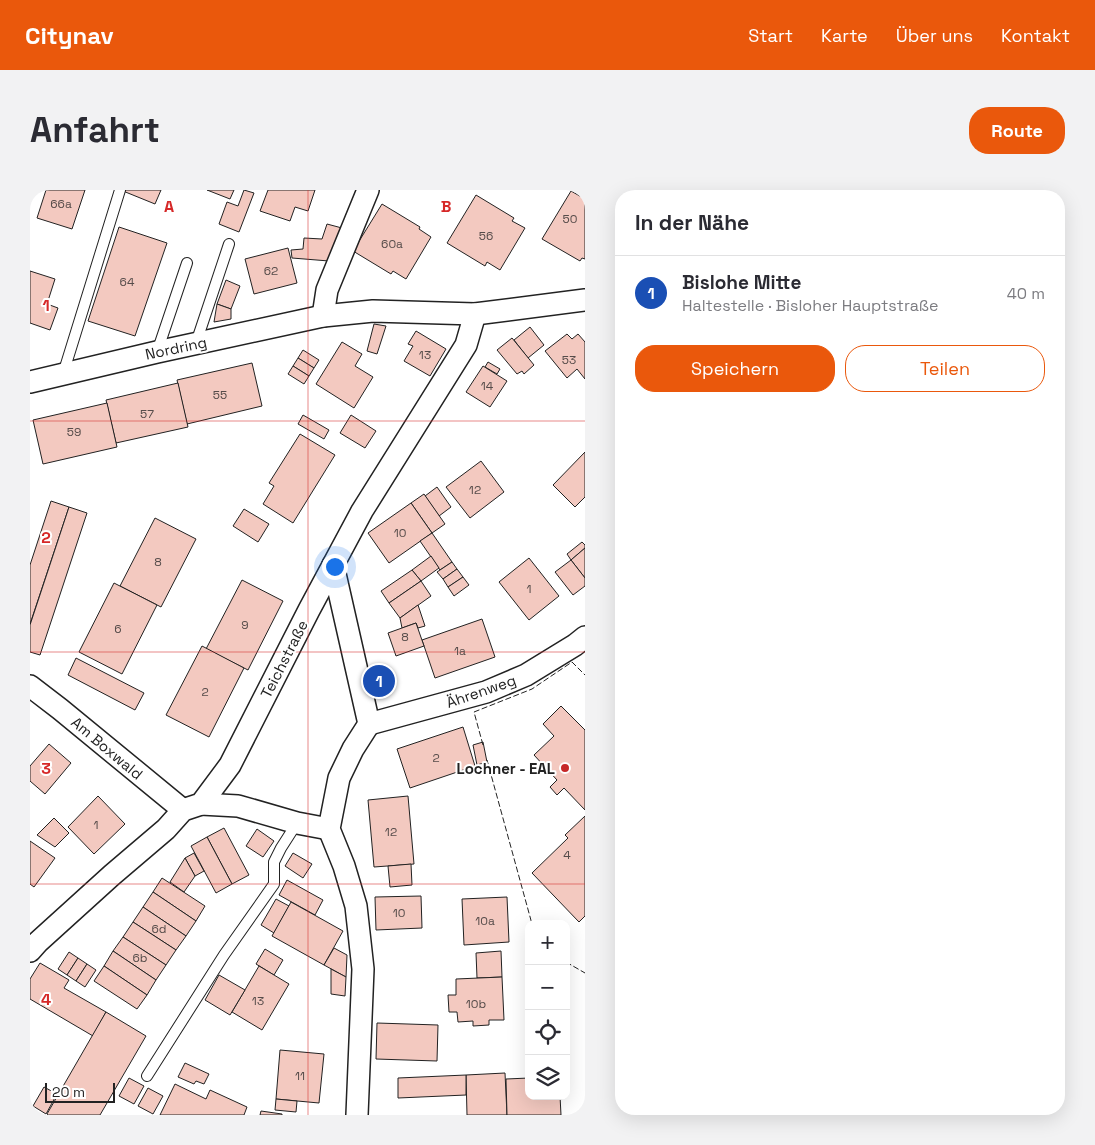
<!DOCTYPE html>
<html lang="de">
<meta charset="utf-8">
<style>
body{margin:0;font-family:"Space Grotesk",sans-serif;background:#f2f2f3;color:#2b2b33}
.controls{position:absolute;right:15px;bottom:15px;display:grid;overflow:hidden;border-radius:10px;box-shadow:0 5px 20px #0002}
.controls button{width:45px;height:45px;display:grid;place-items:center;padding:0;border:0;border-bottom:1px solid #e1e1e2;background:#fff;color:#2b2b33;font:25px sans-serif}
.scale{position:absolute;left:15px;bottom:12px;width:70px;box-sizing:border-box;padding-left:5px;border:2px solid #222;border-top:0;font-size:14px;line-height:18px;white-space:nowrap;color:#222;-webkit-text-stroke:4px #fff;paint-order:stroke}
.you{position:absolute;left:304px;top:376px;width:18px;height:18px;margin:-12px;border:4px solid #fff;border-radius:50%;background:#1a73e8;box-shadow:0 0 0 8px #1a73e833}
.badge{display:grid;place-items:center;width:32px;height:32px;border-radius:50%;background:#ea580c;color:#fff;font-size:16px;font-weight:700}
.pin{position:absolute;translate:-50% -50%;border:2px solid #fff;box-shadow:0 1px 5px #0006}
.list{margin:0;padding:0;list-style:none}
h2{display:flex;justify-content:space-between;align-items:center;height:65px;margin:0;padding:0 20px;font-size:21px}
h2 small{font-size:16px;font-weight:400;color:#7c7c81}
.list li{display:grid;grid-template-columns:32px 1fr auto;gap:15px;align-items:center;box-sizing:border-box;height:75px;padding:0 20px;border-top:1px solid #e1e1e2}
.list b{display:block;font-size:19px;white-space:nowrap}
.list p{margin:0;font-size:16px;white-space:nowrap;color:#7c7c81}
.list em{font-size:16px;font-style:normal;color:#7c7c81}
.actions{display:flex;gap:10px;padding:15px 20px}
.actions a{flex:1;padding:11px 0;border:1px solid #ea580c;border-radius:20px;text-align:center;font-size:18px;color:#ea580c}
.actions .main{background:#ea580c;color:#fff}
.icon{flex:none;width:28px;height:28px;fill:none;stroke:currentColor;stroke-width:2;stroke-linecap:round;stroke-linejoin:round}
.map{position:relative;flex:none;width:555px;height:925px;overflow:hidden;border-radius:20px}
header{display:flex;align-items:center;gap:30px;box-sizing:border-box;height:70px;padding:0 25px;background:#ea580c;color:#fff}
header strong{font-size:24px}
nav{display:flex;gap:28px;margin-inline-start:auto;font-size:18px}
.intro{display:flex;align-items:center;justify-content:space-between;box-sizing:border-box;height:120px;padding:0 30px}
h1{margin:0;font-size:35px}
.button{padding:12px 22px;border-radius:20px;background:#ea580c;color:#fff;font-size:18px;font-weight:700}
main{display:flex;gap:30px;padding:0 30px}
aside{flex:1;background:#fff;border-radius:20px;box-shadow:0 5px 20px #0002}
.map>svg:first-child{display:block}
</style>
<header>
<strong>Citynav</strong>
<nav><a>Start</a><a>Karte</a><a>Über uns</a><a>Kontakt</a></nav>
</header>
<div class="intro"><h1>Anfahrt</h1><a class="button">Route</a></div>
<main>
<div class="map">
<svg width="555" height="925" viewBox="0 0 555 925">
<rect width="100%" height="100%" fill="#fff"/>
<g fill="#f3c9c0" stroke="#222">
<polygon points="16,0 55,0 42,39 7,28"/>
<polygon points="93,0 131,0 125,14 93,1"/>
<polygon points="177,0 204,0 200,9"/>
<polygon points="214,0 224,3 209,42 189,34 197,12 208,16"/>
<polygon points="238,0 285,0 278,21 265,17 260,31 230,21"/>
<polygon points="541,1 555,9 555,69 552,68 550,71 512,49"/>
<polygon points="446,5 484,28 482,31 495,38 470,80 457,72 455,76 417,53"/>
<polygon points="352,14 390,37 389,39 401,47 376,89 363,81 361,84 323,61"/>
<polygon points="297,34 312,38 299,71 262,68 261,60 273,59 274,48 292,49"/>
<polygon points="89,37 137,53 105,146 58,131"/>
<polygon points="258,58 267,93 224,104 215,69"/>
<polygon points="0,81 25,89 17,114 28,118 20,140 0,133"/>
<polygon points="196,90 210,96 201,119 187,114"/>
<polygon points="187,114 201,119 201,129 184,132"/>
<polygon points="344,134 356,136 347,164 337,161"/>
<polygon points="500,137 514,155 498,168 484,150"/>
<polygon points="386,141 416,159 400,186 374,171 383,156 378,154"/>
<polygon points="537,144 542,149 548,144 555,152 555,189 547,179 537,188 515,161"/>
<polygon points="482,148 504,175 494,184 492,181 487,184 467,160"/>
<polygon points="312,152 332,164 325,176 343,187 324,218 286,194"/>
<polygon points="273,160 289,170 284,178 268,168"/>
<polygon points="268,168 284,178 279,186 263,176"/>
<polygon points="458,172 470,179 467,184 455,177"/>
<polygon points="222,173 232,216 157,234 147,190"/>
<polygon points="263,176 279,186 274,194 258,184"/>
<polygon points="453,176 477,191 460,217 436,202"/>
<polygon points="148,193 158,237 86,253 76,210"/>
<polygon points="77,213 87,257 13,274 3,230"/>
<polygon points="273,225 299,240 294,249 268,234"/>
<polygon points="321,225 346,241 335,258 310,243"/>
<polygon points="270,244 305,265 263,333 233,314 244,296 239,293"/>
<polygon points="555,262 555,307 545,317 523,295"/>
<polygon points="451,271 474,302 440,328 416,297"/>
<polygon points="407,297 421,317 409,326 395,306"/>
<polygon points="394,304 415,334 402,343 381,313"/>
<polygon points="21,311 39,317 0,434 0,375"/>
<polygon points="381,313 402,343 359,373 338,343"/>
<polygon points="39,317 57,323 10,465 0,462 0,435"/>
<polygon points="214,319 239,334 228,352 203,336"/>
<polygon points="125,328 166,349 131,417 90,396"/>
<polygon points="402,343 422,372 410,380 390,351"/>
<polygon points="552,352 555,355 555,358 541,370 537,364"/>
<polygon points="555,358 555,388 541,370"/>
<polygon points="401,366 409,378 391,391 382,380"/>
<polygon points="499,368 529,406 499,430 469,392"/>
<polygon points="541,370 555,388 555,396 543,405 525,382"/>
<polygon points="422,372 427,379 413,389 407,382"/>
<polygon points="427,379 433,387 418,397 413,389"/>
<polygon points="382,380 391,391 359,413 351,401"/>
<polygon points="433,387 439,395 424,406 418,397"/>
<polygon points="212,390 253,411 218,480 176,459"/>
<polygon points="391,391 401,406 370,428 359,413"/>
<polygon points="84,393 127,415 92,484 49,462"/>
<polygon points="388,415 395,436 388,438 386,433 372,438 370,428"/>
<polygon points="452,429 465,467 405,488 392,450"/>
<polygon points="386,433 394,456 366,466 358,443"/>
<polygon points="172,456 214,478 179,547 136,525"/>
<polygon points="46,468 114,503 105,520 38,485"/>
<polygon points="531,516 555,540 555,620 534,598 527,605 520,597 527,590 504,565 524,546 513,534"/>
<polygon points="433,537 445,576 380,598 367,559"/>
<polygon points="453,552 457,572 447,575 443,555"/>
<polygon points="19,554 41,573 15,604 0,591 0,576"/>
<polygon points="68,606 95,634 64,664 38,637"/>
<polygon points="378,606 384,674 344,677 338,610"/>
<polygon points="555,626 555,726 549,732 502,683 538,648 535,645"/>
<polygon points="24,628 39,643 25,657 7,645"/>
<polygon points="194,638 219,685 202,694 177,647"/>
<polygon points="227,639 244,651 233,667 216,656"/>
<polygon points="177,647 202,694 186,703 161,656"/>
<polygon points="0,651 25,668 4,697 0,694"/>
<polygon points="164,663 174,681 165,686 155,668"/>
<polygon points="263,663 282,674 273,688 255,676"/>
<polygon points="155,668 165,686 154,702 140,692"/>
<polygon points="381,674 382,695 360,697 358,676"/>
<polygon points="132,688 175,716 166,731 123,702"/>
<polygon points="257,690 293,710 285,725 249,705"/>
<polygon points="123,702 166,731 156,746 113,717"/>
<polygon points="391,706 392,738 346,740 345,707"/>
<polygon points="477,707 479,752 434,755 432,709"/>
<polygon points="246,709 259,716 244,743 231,735"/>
<polygon points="261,712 313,741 294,775 242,746"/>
<polygon points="113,717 156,746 146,760 103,732"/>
<polygon points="103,732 146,760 136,775 93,747"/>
<polygon points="93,747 136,775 126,790 83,761"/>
<polygon points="304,758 317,765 316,787 294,775"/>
<polygon points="235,759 253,770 244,785 226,774"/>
<polygon points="83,761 126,790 117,805 74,776"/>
<polygon points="471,761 472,787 447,788 446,763"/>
<polygon points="39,762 48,768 37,785 28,779"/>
<polygon points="48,768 57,774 46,791 37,785"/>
<polygon points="10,773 39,790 34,798 76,822 63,846 0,809 0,789"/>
<polygon points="57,774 66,780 55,797 46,791"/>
<polygon points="74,776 117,805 107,819 64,791"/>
<polygon points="229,776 259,794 232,840 202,822"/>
<polygon points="301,779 316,787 315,806 301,804"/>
<polygon points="189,785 215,800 200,825 175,810"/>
<polygon points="472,787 474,830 459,830 459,835 443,836 443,831 428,832 427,822 419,822 418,805 426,805 426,789"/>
<polygon points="76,822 116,846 70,925 18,925 17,924"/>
<polygon points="347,833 408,835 407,871 346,869"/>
<polygon points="250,860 294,864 289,913 246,909"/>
<polygon points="155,873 179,884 174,894 166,891 164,894 148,887"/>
<polygon points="475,883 477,925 437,925 436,885"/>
<polygon points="436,885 436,905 368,908 368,888"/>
<polygon points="99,888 114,896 104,914 89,906"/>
<polygon points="499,888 499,906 530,906 531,925 477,925 476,889"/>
<polygon points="145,894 176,909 180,900 217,917 214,925 130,925"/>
<polygon points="14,897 27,904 16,924 3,916"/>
<polygon points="118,898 133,906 123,924 108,916"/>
<polygon points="246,909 267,911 266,922 245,920"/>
<polygon points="231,921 252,924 252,925 230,925"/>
</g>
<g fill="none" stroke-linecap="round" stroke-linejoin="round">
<g stroke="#222" stroke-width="12">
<g id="service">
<polyline points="166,153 199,54"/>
<polyline points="127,162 157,73"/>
<polyline points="33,184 90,0"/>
<polyline points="117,886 194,765 244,694 244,672 251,658 267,633"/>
</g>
</g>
<g stroke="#222" stroke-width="24">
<g id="minor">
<polyline points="293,126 297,100 338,0"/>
<polyline points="0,192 127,162 293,126 343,121 445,124 555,110"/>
<polyline points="303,375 339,534 323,559 309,588 299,639 314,676 326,716 333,779 327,925"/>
<polyline points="0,496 30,519 153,620"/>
<polyline points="339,534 456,502 496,485 545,455 555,447"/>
<polyline points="171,614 208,616 267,633 299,639"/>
<polyline points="0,761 8,752 82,685 136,639 153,620 171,614 200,575 279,420 332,321 436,155 445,124"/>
</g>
</g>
<use href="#service" stroke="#fff" stroke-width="10"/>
<use href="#minor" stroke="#fff" stroke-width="21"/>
<g stroke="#222" stroke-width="1" stroke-dasharray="6 2.5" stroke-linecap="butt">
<polyline points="453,555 444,522 502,499 542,472 555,485"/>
<polyline points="457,570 502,734"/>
<polyline points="536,772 555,783"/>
</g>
</g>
<path fill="none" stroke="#d62828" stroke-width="1" stroke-opacity="0.55" d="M278,0V925M0,231H555M0,462H555M0,694H555"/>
<circle fill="#c62828" stroke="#fff" stroke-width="2" cx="535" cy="578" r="5"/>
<g text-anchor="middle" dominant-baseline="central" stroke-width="4" stroke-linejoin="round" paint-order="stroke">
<g font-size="12" fill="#564c4a">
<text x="31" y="14">66a</text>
<text x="540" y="29">50</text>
<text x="456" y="46">56</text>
<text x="362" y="54">60a</text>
<text x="241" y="81">62</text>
<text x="97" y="92">64</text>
<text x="395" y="165">13</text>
<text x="539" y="170">53</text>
<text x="457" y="196">14</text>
<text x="190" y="205">55</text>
<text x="117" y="224">57</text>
<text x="44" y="242">59</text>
<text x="445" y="300">12</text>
<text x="370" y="343">10</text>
<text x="128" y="372">8</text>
<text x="499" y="399">1</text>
<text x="215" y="435">9</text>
<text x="88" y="439">6</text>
<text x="375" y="447">8</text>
<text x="430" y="461">1a</text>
<text x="175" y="502">2</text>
<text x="406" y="568">2</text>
<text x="66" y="635">1</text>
<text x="361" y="642">12</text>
<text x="537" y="665">4</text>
<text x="369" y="723">10</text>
<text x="455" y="731">10a</text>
<text x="129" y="739">6d</text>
<text x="110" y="768">6b</text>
<text x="228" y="811">13</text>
<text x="446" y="814">10b</text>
<text x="270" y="886">11</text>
</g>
<g font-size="15" fill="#222" stroke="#fff">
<text transform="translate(146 158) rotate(-12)">Nordring</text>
<text transform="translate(254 469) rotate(-63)">Teichstraße</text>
<text transform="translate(451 501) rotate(-19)">Ährenweg</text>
<text transform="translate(77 558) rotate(40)">Am Boxwald</text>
</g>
<g font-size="15" font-weight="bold" fill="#222" stroke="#fff" text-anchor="end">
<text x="525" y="578">Lochner - EAL</text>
</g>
</g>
<g font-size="16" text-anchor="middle" font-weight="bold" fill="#d62828" stroke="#fff" stroke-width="4" stroke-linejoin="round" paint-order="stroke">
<text x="139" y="22">A</text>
<text x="416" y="22">B</text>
<text x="16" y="121">1</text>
<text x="16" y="353">2</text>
<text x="16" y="584">3</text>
<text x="16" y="815">4</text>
</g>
</svg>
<div class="controls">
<button>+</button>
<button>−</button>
<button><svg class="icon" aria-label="locate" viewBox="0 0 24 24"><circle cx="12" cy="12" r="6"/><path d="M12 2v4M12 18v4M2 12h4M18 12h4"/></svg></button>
<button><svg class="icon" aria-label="layers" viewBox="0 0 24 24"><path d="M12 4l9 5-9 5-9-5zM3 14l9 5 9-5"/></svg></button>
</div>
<div class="scale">20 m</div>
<div class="you"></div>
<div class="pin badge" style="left:349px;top:491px;background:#1a4fb4">1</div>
</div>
<aside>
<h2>In der Nähe<small></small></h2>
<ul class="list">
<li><span class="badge" style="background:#1a4fb4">1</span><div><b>Bislohe Mitte</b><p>Haltestelle · Bisloher Hauptstraße</p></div><em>40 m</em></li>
</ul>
<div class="actions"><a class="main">Speichern</a><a>Teilen</a></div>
</aside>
</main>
